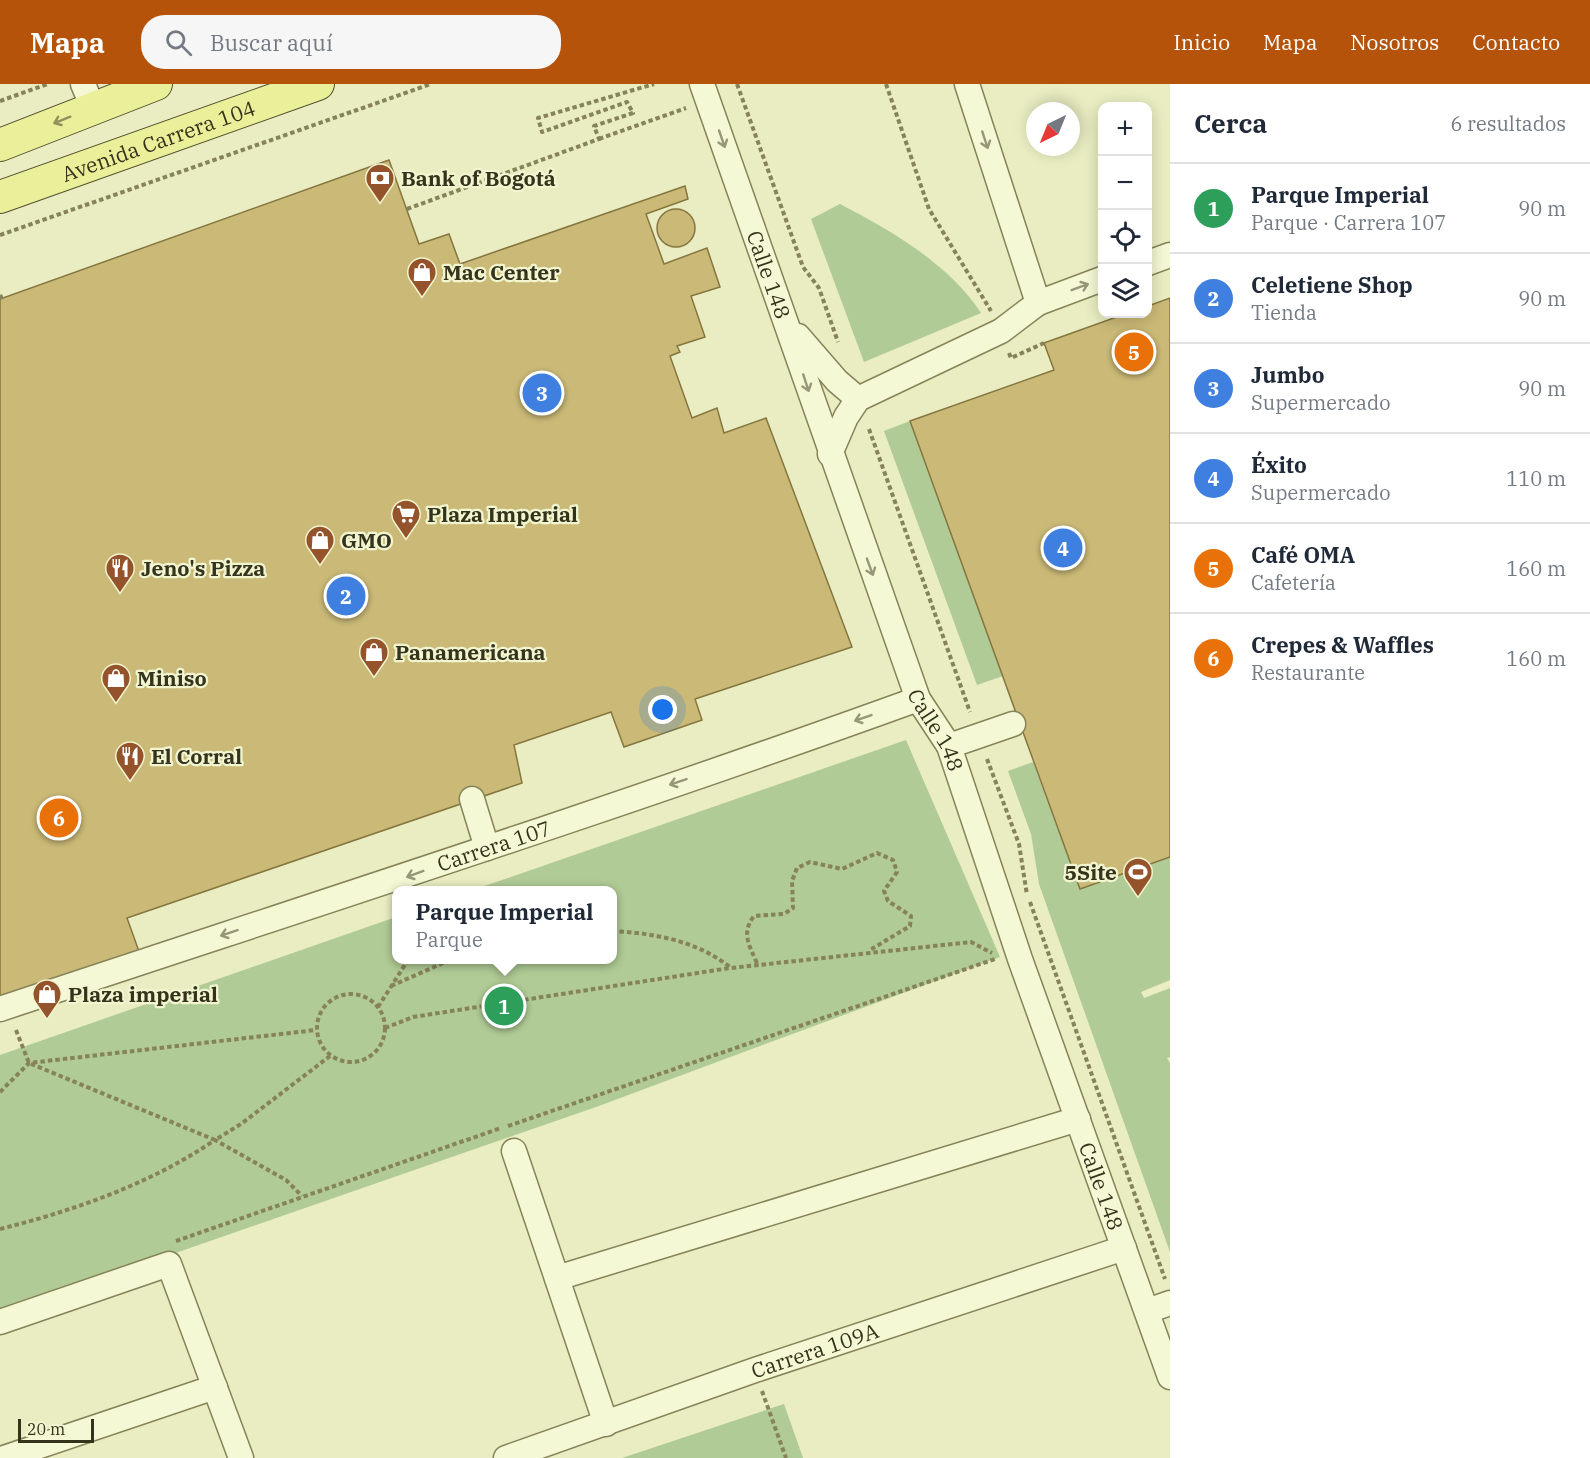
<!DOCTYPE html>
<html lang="es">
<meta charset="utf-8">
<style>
body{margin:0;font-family:"IBM Plex Serif",serif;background:#f6f6f7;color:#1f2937}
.controls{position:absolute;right:18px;top:18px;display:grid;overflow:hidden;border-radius:12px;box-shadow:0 3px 15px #0003}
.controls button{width:54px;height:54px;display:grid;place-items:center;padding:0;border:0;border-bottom:2px solid #e0e1e3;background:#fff;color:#1f2937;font:30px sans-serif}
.compass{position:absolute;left:1026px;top:18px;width:54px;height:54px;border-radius:50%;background:#fff;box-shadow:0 3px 15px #0003;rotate:223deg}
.scale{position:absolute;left:18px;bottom:15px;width:76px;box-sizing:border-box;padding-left:6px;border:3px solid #36331d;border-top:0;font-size:16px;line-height:21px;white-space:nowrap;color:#36331d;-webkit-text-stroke:4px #f1f5d0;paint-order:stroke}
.you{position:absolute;left:663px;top:626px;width:21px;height:21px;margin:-15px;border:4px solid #fff;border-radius:50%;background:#1a73e8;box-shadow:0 0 0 9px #1a73e833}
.badge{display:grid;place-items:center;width:39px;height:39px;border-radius:50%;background:#b45309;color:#fff;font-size:20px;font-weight:700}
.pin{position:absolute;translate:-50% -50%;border:3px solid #fff;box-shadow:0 2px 6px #0006}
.popup{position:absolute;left:392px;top:802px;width:225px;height:78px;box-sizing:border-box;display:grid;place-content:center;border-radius:12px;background:#fff;filter:drop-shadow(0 2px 4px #0005);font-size:20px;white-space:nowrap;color:#747a83}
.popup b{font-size:22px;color:#1f2937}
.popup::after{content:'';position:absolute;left:50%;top:100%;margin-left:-12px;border:12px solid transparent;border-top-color:#fff}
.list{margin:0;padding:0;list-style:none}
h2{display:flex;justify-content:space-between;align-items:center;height:78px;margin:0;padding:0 24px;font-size:26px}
h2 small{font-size:20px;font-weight:400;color:#747a83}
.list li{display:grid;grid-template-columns:39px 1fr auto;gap:18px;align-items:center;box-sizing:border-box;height:90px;padding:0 24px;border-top:2px solid #e0e1e3}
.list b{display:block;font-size:22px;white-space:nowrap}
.list p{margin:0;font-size:20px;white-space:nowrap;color:#747a83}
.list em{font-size:20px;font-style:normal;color:#747a83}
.icon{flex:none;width:33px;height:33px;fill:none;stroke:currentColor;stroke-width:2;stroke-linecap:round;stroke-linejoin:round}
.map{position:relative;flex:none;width:1170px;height:1374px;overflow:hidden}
header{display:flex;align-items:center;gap:36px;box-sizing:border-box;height:84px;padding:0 30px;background:#b45309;color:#fff}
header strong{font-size:28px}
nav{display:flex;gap:33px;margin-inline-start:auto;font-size:21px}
.search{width:420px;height:54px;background:#f6f6f7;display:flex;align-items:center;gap:15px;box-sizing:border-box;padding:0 21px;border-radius:24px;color:#747a83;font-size:22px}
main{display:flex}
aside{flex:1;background:#fff}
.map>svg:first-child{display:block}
</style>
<header>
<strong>Mapa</strong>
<div class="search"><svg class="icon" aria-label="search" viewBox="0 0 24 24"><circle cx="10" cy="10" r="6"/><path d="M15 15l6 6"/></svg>Buscar aquí</div>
<nav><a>Inicio</a><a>Mapa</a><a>Nosotros</a><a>Contacto</a></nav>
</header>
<main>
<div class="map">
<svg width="1170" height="1374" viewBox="0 0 1170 1374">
<rect width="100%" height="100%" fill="#e9edc1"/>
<g fill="#b0cb95">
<path d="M840,120C892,147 949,180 981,229L864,278L811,135Z"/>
<polygon points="910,337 1003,592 977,601 884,347"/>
<polygon points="906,656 1000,873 596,1023 0,1230 0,971 396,833 396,876 612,876 612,806 473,806"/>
<polygon points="1033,678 1080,805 1170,773 1170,896 1141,908 1144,914 1170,904 1170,973 1167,974 1170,979 1170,1168 1039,800 1031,750 1008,687"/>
<polygon points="784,1320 803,1374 622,1374"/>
</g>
<g fill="#cbba77" stroke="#85763f" stroke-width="1.5">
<polygon points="389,76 419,160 449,150 460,180 685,102 688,115 646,130 664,180 707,164 720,203 691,212 705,253 677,262 680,268 670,272 692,334 717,324 724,349 766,334 852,563 695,615 702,636 624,663 611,628 514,661 522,699 127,834 141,873 0,922 0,215"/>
<circle cx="676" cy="144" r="19"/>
<polygon points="1170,214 1170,773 1080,805 910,337 1054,286 1044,259 1125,230 1148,230 1148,222"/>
</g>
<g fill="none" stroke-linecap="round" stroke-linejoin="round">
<g stroke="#868359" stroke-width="27">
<g id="minor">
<polyline points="83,0 93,24"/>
<path id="s1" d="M702,0L918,615L949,662L1020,875L1170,1293"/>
<polyline points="967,0 1038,219 1102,195"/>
<polyline points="1148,179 1170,171"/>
<polyline points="798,252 837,297 858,315"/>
<polyline points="830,370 846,333 858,315 1001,247 1038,219"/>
<polyline points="949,662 1013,640"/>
<polyline points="472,715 487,764"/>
<path id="s2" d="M0,925C307,823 614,725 918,615"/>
<polyline points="514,1067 606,1340"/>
<polyline points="557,1194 1078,1035"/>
<polyline points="1147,1227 1170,1219"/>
<polyline points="0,1238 169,1180 241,1374"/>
<polyline points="4,1374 215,1303"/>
<path id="s3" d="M506,1374L755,1286L1124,1164"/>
</g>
</g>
<g stroke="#544e2d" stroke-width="34">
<g id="major">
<polyline points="0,61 156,0"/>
<path id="s4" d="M0,113L318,0"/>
</g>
</g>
<g stroke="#868359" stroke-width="4" stroke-dasharray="4.5 3" stroke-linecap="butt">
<polyline points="737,0 803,183 819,204 838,258"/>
<polyline points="886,0 929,125 991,227"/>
<polyline points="0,17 48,0"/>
<polyline points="599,55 686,24"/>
<polyline points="407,125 599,55 594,42 633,29 627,18 542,48 538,34 654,0"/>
<polyline points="0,151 431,0"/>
<polyline points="0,211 2,215"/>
<polyline points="1009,269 1011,274 1044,259"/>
<polyline points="869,345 970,628"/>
<polyline points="987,675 1019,760 1027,811"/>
<polyline points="1030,818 1165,1195"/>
<path d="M612,847C654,849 698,857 731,884L971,858L992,869"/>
<path d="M757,879C749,861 741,849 754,832L784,830L793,824L792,797L797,784L810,778L842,785L877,769L893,776L897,788L884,807L888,817L911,832L910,842L870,866"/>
<polyline points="391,902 450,876"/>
<circle cx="351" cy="944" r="34"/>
<polyline points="378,923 408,876"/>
<polyline points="385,944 413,933 730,884"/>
<polyline points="16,946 29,979 215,1056 241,1040 330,972"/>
<polyline points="0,1008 29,979 316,946"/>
<polyline points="508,1042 995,875"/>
<path d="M0,1145C76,1126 150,1100 215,1056L286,1096L302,1112"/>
<polyline points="176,1157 501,1044"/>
<polyline points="762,1307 786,1374"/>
</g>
<use href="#minor" stroke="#f5f8d4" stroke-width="24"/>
<use href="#major" stroke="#e9f099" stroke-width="32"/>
</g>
<defs><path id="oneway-shaft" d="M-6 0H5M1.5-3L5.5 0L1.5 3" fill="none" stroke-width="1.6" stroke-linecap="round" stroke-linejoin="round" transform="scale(1.5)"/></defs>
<use stroke="#90925b" href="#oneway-shaft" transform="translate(62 36) rotate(158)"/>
<g stroke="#969678">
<use href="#oneway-shaft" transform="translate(722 55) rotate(71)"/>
<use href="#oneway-shaft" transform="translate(985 56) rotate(72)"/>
<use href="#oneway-shaft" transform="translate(1080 203) rotate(-20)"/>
<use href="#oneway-shaft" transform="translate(806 299) rotate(72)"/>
<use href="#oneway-shaft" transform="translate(870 483) rotate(70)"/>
<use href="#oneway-shaft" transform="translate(863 634) rotate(161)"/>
<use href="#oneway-shaft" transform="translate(678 698) rotate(161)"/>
<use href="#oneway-shaft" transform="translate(415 790) rotate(160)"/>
<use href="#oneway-shaft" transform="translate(229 849) rotate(161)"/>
</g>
<defs>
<g id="bank-pin" transform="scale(1.5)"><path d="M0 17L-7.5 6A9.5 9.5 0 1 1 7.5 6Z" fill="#94532a" stroke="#f1f5d0"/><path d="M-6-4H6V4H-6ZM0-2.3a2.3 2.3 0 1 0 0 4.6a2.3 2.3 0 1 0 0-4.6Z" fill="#fff"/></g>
<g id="shop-pin" transform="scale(1.5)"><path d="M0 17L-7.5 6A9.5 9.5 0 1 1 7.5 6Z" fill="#94532a" stroke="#f1f5d0"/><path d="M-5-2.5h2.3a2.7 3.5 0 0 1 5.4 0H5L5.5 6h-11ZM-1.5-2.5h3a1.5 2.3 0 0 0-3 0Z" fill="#fff"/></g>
<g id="supermarket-pin" transform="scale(1.5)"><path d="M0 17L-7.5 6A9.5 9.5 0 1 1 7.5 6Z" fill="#94532a" stroke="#f1f5d0"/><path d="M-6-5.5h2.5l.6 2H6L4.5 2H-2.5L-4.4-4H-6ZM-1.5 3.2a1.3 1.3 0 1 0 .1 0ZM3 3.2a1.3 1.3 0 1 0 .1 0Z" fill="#fff"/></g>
<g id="restaurant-pin" transform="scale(1.5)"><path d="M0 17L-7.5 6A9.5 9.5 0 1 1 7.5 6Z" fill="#94532a" stroke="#f1f5d0"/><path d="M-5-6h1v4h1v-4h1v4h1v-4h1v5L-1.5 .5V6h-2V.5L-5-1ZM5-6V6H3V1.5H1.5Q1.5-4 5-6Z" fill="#fff"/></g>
<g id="stadium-pin" transform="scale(1.5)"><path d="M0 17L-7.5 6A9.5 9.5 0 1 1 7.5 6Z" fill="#94532a" stroke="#f1f5d0"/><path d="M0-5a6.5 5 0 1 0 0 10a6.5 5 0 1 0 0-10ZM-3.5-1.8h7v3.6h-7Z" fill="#fff"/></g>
</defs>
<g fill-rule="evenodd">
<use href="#bank-pin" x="380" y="94"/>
<use href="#shop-pin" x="422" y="188"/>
<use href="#supermarket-pin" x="406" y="430"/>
<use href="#shop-pin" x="320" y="456"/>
<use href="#restaurant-pin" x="120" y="484"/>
<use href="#shop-pin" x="374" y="568"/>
<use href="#shop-pin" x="116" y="594"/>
<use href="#restaurant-pin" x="130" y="672"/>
<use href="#stadium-pin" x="1138" y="788"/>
<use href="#shop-pin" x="47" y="910"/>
</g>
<g text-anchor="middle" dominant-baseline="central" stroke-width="4.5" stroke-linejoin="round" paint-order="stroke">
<g font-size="21" fill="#36331d" stroke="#f1f5d0">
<text stroke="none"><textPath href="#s4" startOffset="168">Avenida Carrera 104</textPath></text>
<text stroke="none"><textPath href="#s1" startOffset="202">Calle 148</textPath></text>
<text stroke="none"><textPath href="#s1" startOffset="688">Calle 148</textPath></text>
<text stroke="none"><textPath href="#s2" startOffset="520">Carrera 107</textPath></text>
<text stroke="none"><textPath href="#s1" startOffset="1174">Calle 148</textPath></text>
<text stroke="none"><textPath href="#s3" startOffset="327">Carrera 109A</textPath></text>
</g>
<g font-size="21" font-weight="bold" fill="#36331d" stroke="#f1f5d0" text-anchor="start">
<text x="401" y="94">Bank of Bogotá</text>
<text x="443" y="188">Mac Center</text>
<text x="427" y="430">Plaza Imperial</text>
<text x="341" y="456">GMO</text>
<text x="141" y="484">Jeno's Pizza</text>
<text x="395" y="568">Panamericana</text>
<text x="137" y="594">Miniso</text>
<text x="151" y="672">El Corral</text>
<text x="1117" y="788" text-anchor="end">5Site</text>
<text x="68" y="910">Plaza imperial</text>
</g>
</g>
</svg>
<div class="controls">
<button>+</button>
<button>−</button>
<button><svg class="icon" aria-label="locate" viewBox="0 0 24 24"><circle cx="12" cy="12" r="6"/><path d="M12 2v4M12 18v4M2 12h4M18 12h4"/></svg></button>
<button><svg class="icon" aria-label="layers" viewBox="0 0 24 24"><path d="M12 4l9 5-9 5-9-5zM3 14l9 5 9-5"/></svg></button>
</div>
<svg class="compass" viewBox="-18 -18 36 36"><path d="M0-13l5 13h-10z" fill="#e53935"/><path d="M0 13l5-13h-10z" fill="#747a83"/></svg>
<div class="scale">20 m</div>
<div class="you"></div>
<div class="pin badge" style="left:504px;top:922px;background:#2e9e5b">1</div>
<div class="popup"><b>Parque Imperial</b>Parque</div>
<div class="pin badge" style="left:346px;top:512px;background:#3f7fe0">2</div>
<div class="pin badge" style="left:542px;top:309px;background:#3f7fe0">3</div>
<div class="pin badge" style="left:1063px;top:464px;background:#3f7fe0">4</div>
<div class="pin badge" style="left:1134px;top:268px;background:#e8710a">5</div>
<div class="pin badge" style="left:59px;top:734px;background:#e8710a">6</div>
</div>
<aside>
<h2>Cerca<small>6 resultados</small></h2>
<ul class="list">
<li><span class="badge" style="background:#2e9e5b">1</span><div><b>Parque Imperial</b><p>Parque · Carrera 107</p></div><em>90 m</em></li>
<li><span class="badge" style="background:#3f7fe0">2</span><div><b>Celetiene Shop</b><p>Tienda</p></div><em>90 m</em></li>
<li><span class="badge" style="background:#3f7fe0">3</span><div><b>Jumbo</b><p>Supermercado</p></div><em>90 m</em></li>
<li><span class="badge" style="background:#3f7fe0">4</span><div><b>Éxito</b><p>Supermercado</p></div><em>110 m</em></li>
<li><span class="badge" style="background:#e8710a">5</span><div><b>Café OMA</b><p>Cafetería</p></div><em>160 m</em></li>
<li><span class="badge" style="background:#e8710a">6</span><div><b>Crepes &amp; Waffles</b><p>Restaurante</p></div><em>160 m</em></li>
</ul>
</aside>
</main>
